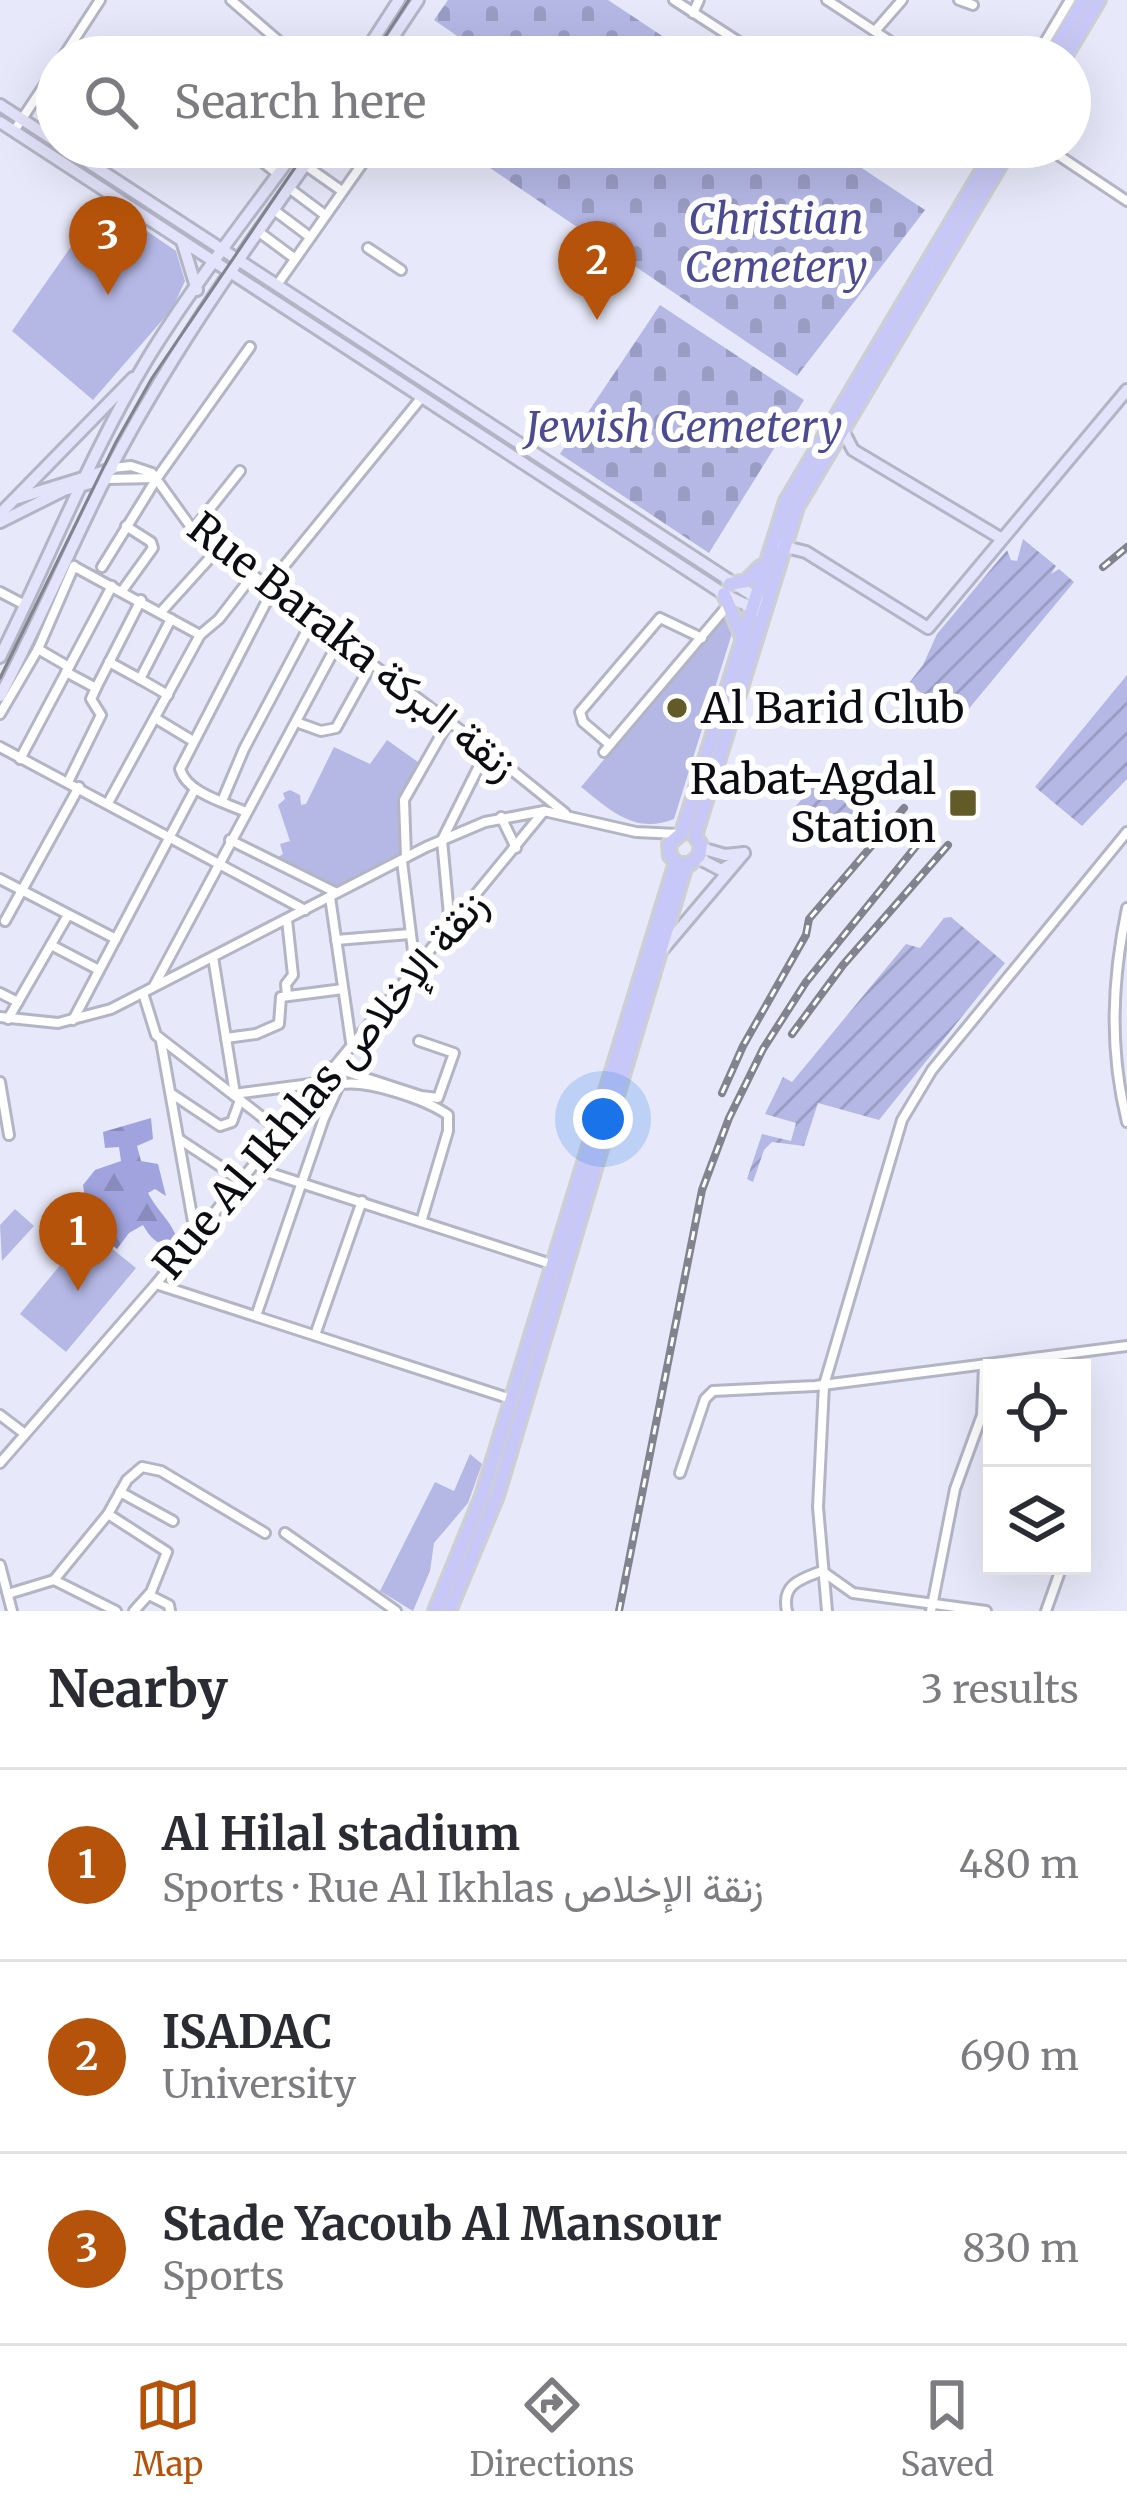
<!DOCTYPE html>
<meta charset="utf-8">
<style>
body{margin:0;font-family:Merriweather,Vazirmatn,serif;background:#f7f7f7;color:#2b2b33}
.controls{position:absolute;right:36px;bottom:36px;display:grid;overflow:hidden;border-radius:0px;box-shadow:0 12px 48px #0002}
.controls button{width:108px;height:108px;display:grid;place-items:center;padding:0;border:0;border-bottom:3px solid #e1e1e2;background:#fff;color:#2b2b33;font:60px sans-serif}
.you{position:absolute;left:603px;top:1119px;width:42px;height:42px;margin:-30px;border:9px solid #fff;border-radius:50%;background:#1a73e8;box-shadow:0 0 0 18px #1a73e833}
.badge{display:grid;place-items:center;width:78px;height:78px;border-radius:50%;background:#b45309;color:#fff;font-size:39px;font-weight:700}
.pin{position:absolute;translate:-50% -99px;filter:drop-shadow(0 3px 6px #0008)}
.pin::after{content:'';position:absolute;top:63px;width:42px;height:36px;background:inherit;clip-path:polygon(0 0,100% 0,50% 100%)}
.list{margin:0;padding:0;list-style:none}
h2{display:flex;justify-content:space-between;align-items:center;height:156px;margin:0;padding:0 48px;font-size:51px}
h2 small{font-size:39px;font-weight:400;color:#7c7c81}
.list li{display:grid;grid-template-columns:78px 1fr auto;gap:36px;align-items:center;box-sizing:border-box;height:192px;padding:0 48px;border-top:3px solid #e1e1e2}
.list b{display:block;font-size:45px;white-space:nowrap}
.list p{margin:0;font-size:39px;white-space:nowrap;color:#7c7c81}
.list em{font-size:39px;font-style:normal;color:#7c7c81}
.icon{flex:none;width:66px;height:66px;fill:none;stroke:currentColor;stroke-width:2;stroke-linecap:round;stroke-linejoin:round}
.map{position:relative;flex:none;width:1127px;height:1611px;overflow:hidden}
.search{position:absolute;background:#fff;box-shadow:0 12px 48px #0002;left:36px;right:36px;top:36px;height:132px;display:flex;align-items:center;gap:30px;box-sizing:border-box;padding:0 42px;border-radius:66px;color:#7c7c81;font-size:45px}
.sheet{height:732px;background:#fff}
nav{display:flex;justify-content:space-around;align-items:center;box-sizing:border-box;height:168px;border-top:3px solid #e1e1e2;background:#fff;font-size:33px;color:#7c7c81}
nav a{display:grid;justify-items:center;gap:6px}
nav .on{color:#b45309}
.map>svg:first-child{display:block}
</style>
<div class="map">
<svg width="1127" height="1611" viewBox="0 0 1127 1611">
<defs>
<pattern id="forest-firs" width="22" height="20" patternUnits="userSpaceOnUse" patternTransform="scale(3)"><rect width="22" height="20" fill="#a0a3dd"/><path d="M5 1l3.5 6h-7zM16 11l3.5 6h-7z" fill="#898bbd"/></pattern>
<pattern id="cemetery-stones" width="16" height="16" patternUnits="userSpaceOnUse" patternTransform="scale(3)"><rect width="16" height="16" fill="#b5b8e5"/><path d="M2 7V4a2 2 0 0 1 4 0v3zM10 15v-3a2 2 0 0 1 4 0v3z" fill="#9a9dc3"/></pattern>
<pattern id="garden-furrows" width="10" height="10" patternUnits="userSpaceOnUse" patternTransform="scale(3)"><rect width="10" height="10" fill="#b5b8e5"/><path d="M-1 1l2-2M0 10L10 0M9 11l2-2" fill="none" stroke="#9a9dc3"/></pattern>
</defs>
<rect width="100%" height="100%" fill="#e7e9fa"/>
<g fill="#b5b8e5">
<polygon points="103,201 176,251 185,281 172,309 93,400 12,331"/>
<path d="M723,617L733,630L674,819C635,835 610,810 581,787Z"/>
<polygon points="387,740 418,762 398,799 401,855 338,888 278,857 283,854 280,844 290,841 278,805 285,799 283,793 290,790 300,795 301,805 306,804 334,747 370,764"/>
<polygon points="15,1209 34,1226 2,1261 0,1225"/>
<polygon points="89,1230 136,1268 66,1352 20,1314"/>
<polygon points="470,1454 482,1464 468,1503 434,1543 430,1571 413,1611 380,1591 435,1482 454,1491"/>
</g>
<path fill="url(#forest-firs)" d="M151,1118L153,1139L137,1146L141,1161L158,1164L166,1196L155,1189L148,1193C159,1214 174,1222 179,1246C158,1245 153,1242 143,1225L129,1233L117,1249L97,1233V1207L85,1197L83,1185L95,1170L121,1161L119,1147L105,1148L103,1132Z"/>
<g fill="url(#cemetery-stones)">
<polygon points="448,0 608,0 694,57 457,57 466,42 434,20"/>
<polygon points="459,147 830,147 925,210 797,376"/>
<polygon points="660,305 804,400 709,553 560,454"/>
</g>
<g fill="url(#garden-furrows)">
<polygon points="1023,539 1056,566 1051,574 1059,569 1074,582 957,723 909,683 923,665 937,634 1007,550 1011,560 1017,561"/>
<polygon points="1127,675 1127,779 1082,826 1035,787"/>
<polygon points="841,763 824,786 851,807 865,792 869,797 833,838 795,807 831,765"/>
<polygon points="951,917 1005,963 879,1120 818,1103 804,1146 772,1142 764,1150 753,1182 747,1179 762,1134 791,1141 796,1123 765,1114 783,1077 792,1082 906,944 920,948 944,918"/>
</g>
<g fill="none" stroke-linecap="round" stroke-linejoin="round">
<g stroke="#b3b5c5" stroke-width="14">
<g id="street">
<polyline points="231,0 297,57"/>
<polyline points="674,0 742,44"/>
<polyline points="827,0 914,57"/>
<polyline points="959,0 973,5"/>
<polyline points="693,13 699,0"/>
<polyline points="875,31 902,0"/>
<polyline points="63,57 100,0"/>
<polyline points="1036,57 1070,0"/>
<polyline points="14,131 57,66"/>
<polyline points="244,147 278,174"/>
<polyline points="338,147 361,163"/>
<polyline points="1046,147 1127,201"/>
<polyline points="305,165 342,191"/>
<polyline points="289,188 325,215"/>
<polyline points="274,210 310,237"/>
<polyline points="259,232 294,258"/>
<polyline points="368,248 401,270"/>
<polyline points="277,285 374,147"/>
<polyline points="112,468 131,466 152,473 193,530 487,750 565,813"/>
<polyline points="106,479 155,478"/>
<polyline points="193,530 240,471"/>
<polyline points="75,567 200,635"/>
<polyline points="102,567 157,478 250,347"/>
<polyline points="272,581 422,397"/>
<polyline points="122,591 153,548 151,542 126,526"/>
<polyline points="0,592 25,605"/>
<polyline points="161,612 218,549"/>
<polyline points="38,649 69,667"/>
<polyline points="109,662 140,679 171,619"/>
<polyline points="66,672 96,688"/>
<polyline points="140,679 168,695"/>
<polyline points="0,714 38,649 74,566"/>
<polyline points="155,718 193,741"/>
<polyline points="296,722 321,731 336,728 372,663"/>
<polyline points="609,744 583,722 580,712 660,618 702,638"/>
<polyline points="0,747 305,910"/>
<polyline points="604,752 730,603"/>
<polyline points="20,759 112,586"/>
<polyline points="68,782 101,715 91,699 96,688 141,600"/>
<polyline points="222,801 244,749 313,619"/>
<polyline points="108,803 200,635 219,619 253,575"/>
<path d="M246,812C224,802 187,793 180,769L273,589"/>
<polyline points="501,817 516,848"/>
<polyline points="230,840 335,892"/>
<polyline points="406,857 404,800 449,721"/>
<polyline points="402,861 415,967"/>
<polyline points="0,879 116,939"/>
<polyline points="330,897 351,1042"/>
<path d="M1127,908C1112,980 1109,1050 1127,1122"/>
<polyline points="287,920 293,975 286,984 287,996"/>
<polyline points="5,921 79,787"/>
<polyline points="450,926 442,840 487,750"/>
<polyline points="336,940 410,934"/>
<polyline points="51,945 99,970"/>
<polyline points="213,957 235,1094"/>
<polyline points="154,986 340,639"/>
<polyline points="0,993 18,1002"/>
<polyline points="143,993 156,1035 280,1131"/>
<polyline points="0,1017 58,1023 111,1009 426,847 485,822 544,811 636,832 677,834"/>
<polyline points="8,1019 68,915"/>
<polyline points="73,1020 195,789"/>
<polyline points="226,1038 256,1034 279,1024 281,997 343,989"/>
<polyline points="161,1041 195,1233"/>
<polyline points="332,1067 421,1096 438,1098 454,1053 419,1041"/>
<polyline points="0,1082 9,1135"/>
<polyline points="172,1094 220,1126 232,1122 240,1100"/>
<polyline points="234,1094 318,1083"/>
<polyline points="179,1139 241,1180"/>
<polyline points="270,1173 551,1264"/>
<polyline points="156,1284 511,1399"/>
<path d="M256,1316L324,1118L339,1085C364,1078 427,1100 448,1115V1131L421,1222"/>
<polyline points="315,1335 362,1201"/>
<polyline points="0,1415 25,1434"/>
<polyline points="0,1463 156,1284 544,811"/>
<polyline points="680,1473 705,1399 713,1391 815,1386 1127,1346"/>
<polyline points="120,1492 173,1521"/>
<polyline points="108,1514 167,1552 151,1592 134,1611"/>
<polyline points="285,1533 396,1611"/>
<polyline points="0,1565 12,1611"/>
<polyline points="54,1580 108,1514 127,1480 142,1467 161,1471 265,1533"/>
<polyline points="8,1594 54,1580 116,1611"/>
<polyline points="149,1595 169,1605 170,1611"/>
<path d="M787,1611C781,1584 801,1579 822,1571L853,1593L986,1611"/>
<polyline points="827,1611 818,1507 824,1385 902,1120 932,1070 1127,832"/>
<polyline points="931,1611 955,1489 982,1415 984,1365"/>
<polyline points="1046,1611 1062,1566"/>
</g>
</g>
<g stroke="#b3b5c5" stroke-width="16">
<g id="secondary">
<polyline points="362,57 399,0"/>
<polyline points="380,57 418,0"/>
<polyline points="0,105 57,142"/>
<polyline points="0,122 724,594 758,611"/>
<polyline points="65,147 761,601"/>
<polyline points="182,241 197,290"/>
<polyline points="841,427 853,450 1002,539"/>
<polyline points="18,498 112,469"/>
<polyline points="0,514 133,378"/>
<polyline points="0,522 64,490 106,479"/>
<polyline points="782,546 806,552 928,628 1127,390"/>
<path d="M0,657C50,557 90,454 148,358C191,288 249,214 298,147"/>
<path d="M0,696C36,628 66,558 100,489C161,368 239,257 318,147"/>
<polyline points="701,848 725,855 744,853"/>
<polyline points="698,858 721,870 733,863"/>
<polyline points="663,949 744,853"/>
</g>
</g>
<g stroke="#cecfd0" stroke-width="18">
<g id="primary">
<polyline points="1050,57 1084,0"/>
<polyline points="1065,57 1099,0"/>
<polyline points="730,584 746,581 760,567"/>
<polyline points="724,594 742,637"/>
<polyline points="682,833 786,501 996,147"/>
<polyline points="695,836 797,507 1011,147"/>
<polyline points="676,862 670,856 669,844 682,833"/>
<polyline points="678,864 690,864 699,856 701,845 695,836"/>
<polyline points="435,1611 482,1496 676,862"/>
<polyline points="449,1611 497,1496 686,865"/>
</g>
</g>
<use href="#street" stroke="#fff" stroke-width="8"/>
<use href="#secondary" stroke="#e3e4fb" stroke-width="10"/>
<use href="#primary" stroke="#c7c8f7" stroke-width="12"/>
<g stroke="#81838e" stroke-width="3">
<polyline points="372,57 409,0"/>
<polyline points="0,678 116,442 152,378 309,147"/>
</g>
<g stroke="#81838e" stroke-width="8">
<g id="rail">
<polyline points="1103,567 1127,547"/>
<polyline points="792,1034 843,965 948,845"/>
<polyline points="722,1093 743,1046 806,935 809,919 904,808"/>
<polyline points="619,1611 702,1190 729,1118 763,1049 806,982 930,829"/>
</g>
</g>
<use href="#rail" stroke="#fff" stroke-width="3" stroke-dasharray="9" stroke-linecap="butt"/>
</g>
<g fill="#625b27" stroke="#fff" stroke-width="4.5">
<circle cx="677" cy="708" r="12"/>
<rect x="948" y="788" width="30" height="30" rx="6"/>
</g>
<g text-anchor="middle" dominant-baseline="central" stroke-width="12" stroke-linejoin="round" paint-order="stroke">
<g font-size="42" font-style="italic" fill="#4c4b92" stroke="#fff">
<text x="776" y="219">Christian<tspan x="776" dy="48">Cemetery</tspan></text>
<text x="684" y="427">Jewish Cemetery</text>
</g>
<g font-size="42" fill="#0c0d12" stroke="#fff">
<text transform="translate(353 646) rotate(38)">Rue Baraka زنقة البركة</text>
<text transform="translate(320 1084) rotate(-50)">Rue Al Ikhlas زنقة الإخلاص</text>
</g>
<g font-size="42" fill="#0c0d12" stroke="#fff" text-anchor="start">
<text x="701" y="708">Al Barid Club</text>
<text x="936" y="779" text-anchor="end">Rabat-Agdal<tspan x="936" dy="48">Station</tspan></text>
</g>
</g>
</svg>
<div class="controls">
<button><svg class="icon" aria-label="locate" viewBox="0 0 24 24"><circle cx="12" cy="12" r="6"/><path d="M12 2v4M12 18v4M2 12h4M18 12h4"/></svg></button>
<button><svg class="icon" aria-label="layers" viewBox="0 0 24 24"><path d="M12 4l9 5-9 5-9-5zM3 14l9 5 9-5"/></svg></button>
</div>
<div class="you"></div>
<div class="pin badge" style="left:78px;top:1291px">1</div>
<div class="pin badge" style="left:597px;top:320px">2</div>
<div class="pin badge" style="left:108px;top:295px">3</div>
<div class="search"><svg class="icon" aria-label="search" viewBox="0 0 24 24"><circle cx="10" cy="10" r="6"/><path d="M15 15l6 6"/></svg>Search here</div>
</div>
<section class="sheet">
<h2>Nearby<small>3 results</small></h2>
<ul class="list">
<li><span class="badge">1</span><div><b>Al Hilal stadium</b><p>Sports · Rue Al Ikhlas زنقة الإخلاص</p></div><em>480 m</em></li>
<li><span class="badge">2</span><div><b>ISADAC</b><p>University</p></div><em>690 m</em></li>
<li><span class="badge">3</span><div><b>Stade Yacoub Al Mansour</b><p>Sports</p></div><em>830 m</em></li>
</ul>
</section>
<nav>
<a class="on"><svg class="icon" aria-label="map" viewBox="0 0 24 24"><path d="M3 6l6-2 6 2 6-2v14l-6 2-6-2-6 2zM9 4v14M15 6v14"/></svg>Map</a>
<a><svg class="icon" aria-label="directions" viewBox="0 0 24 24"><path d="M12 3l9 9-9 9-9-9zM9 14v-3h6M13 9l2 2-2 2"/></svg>Directions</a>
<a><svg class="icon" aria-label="saved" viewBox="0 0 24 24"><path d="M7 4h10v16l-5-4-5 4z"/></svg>Saved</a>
</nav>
